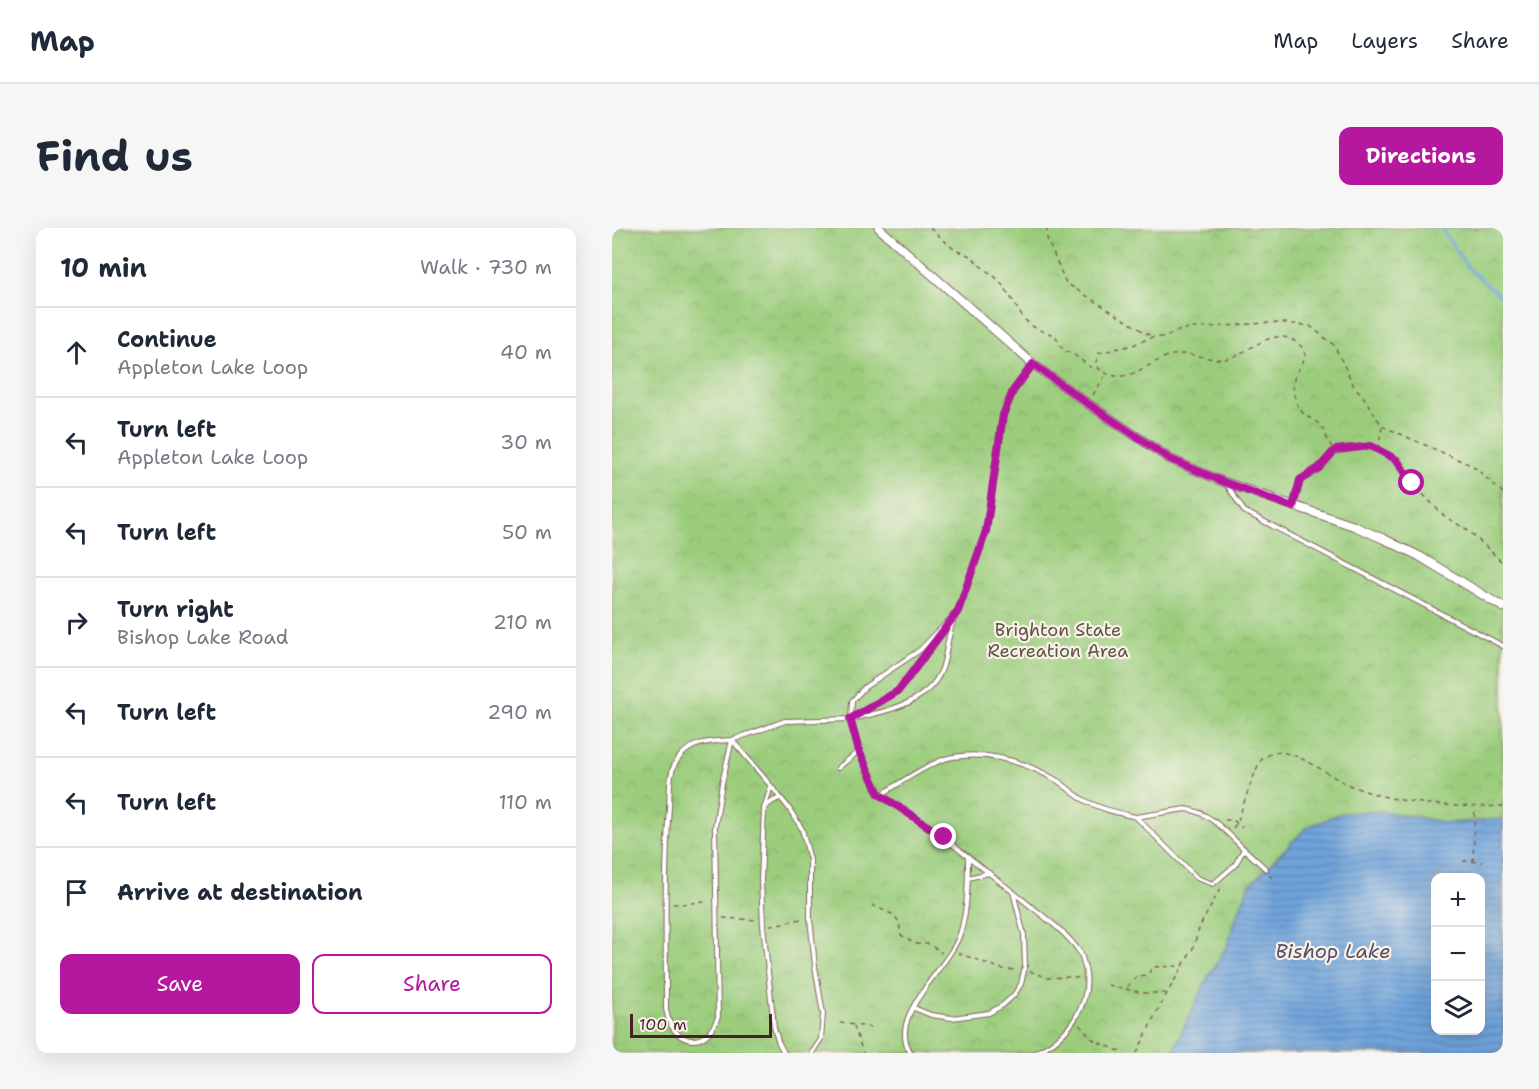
<!DOCTYPE html>
<meta charset="utf-8">
<style>
body{margin:0;font-family:"Shantell Sans",sans-serif;background:#f6f6f7;color:#1f2937}
.controls{position:absolute;right:18px;bottom:18px;display:grid;overflow:hidden;border-radius:12px;box-shadow:0 6px 24px #0002}
.controls button{width:54px;height:54px;display:grid;place-items:center;padding:0;border:0;border-bottom:2px solid #e0e1e3;background:#fff;color:#1f2937;font:30px sans-serif}
.scale{position:absolute;left:18px;bottom:15px;width:142px;box-sizing:border-box;padding-left:6px;border:3px solid #4a1f2b;border-top:0;font-size:16px;line-height:21px;white-space:nowrap;color:#4a1f2b;-webkit-text-stroke:4px #f7f3e8;paint-order:stroke}
.stop{position:absolute;width:18px;height:18px;margin:-14px;border:4px solid #b5179e;border-radius:50%;background:#fff}
.stop.end{background:#b5179e;border-color:#fff;box-shadow:0 2px 6px #0008}
.list{margin:0;padding:0;list-style:none}
h2{display:flex;justify-content:space-between;align-items:center;height:78px;margin:0;padding:0 24px;font-size:26px}
h2 small{font-size:20px;font-weight:400;color:#747a83}
.list li{display:grid;grid-template-columns:39px 1fr auto;gap:18px;align-items:center;box-sizing:border-box;height:90px;padding:0 24px;border-top:2px solid #e0e1e3}
.list b{display:block;font-size:22px;white-space:nowrap}
.list p{margin:0;font-size:20px;white-space:nowrap;color:#747a83}
.list em{font-size:20px;font-style:normal;color:#747a83}
.actions{display:flex;gap:12px;padding:18px 24px}
.actions a{flex:1;padding:14px 0;border:2px solid #b5179e;border-radius:12px;text-align:center;font-size:21px;color:#b5179e}
.actions .main{background:#b5179e;color:#fff}
.icon{flex:none;width:33px;height:33px;fill:none;stroke:currentColor;stroke-width:2;stroke-linecap:round;stroke-linejoin:round}
.map{position:relative;flex:none;width:891px;height:825px;overflow:hidden;border-radius:12px}
header{display:flex;align-items:center;gap:36px;box-sizing:border-box;height:84px;padding:0 30px;background:#fff;border-bottom:2px solid #e0e1e3}
header strong{font-size:28px}
nav{display:flex;gap:33px;margin-inline-start:auto;font-size:21px}
.intro{display:flex;align-items:center;justify-content:space-between;box-sizing:border-box;height:144px;padding:0 36px}
h1{margin:0;font-size:42px}
.button{padding:15px 27px;border-radius:12px;background:#b5179e;color:#fff;font-size:21px;font-weight:700}
main{display:flex;gap:36px;padding:0 36px}
aside{flex:1;background:#fff;border-radius:12px;box-shadow:0 6px 24px #0002}
.map>svg:first-child{display:block}
</style>
<header>
<strong>Map</strong>
<nav><a>Map</a><a>Layers</a><a>Share</a></nav>
</header>
<div class="intro"><h1>Find us</h1><a class="button">Directions</a></div>
<main>
<aside>
<h2>10 min<small>Walk · 730 m</small></h2>
<ul class="list">
<li><svg class="icon" aria-label="ahead" viewBox="0 0 24 24"><path d="M12 20V5M6 11l6-6 6 6"/></svg><div><b>Continue</b><p>Appleton Lake Loop</p></div><em>40 m</em></li>
<li><svg class="icon" aria-label="left" viewBox="0 0 24 24"><path d="M17 20v-9H6M10 6l-5 5 5 5"/></svg><div><b>Turn left</b><p>Appleton Lake Loop</p></div><em>30 m</em></li>
<li><svg class="icon" aria-label="left" viewBox="0 0 24 24"><path d="M17 20v-9H6M10 6l-5 5 5 5"/></svg><div><b>Turn left</b></div><em>50 m</em></li>
<li><svg class="icon" aria-label="right" viewBox="0 0 24 24"><path d="M7 20v-9h11M14 6l5 5-5 5"/></svg><div><b>Turn right</b><p>Bishop Lake Road</p></div><em>210 m</em></li>
<li><svg class="icon" aria-label="left" viewBox="0 0 24 24"><path d="M17 20v-9H6M10 6l-5 5 5 5"/></svg><div><b>Turn left</b></div><em>290 m</em></li>
<li><svg class="icon" aria-label="left" viewBox="0 0 24 24"><path d="M17 20v-9H6M10 6l-5 5 5 5"/></svg><div><b>Turn left</b></div><em>110 m</em></li>
<li><svg class="icon" aria-label="arrive" viewBox="0 0 24 24"><path d="M6 21V4h12l-3 4 3 4H6"/></svg><div><b>Arrive at destination</b></div></li>
</ul>
<div class="actions"><a class="main">Save</a><a>Share</a></div>
</aside>
<div class="map">
<svg width="891" height="825" viewBox="0 0 891 825">
<defs>
<pattern id="park-crowns" width="20" height="18" patternUnits="userSpaceOnUse" patternTransform="scale(1.5)"><rect width="20" height="18" fill="#9bcd7d"/><path d="M2 6a3 3 0 1 1 6 0M12 15a3 3 0 1 1 6 0" fill="none" stroke="#87b06c"/></pattern>
<pattern id="water-rules" width="6" height="5" patternUnits="userSpaceOnUse" patternTransform="scale(1.5)"><rect width="6" height="5" fill="#6fa4dc"/><path d="M0 2.5h6" fill="none" stroke="#5d85b3"/></pattern>
</defs>
<rect width="100%" height="100%" fill="#f7f3e8"/>
<filter id="ink" filterUnits="userSpaceOnUse"><feTurbulence type="fractalNoise" baseFrequency=".0167" numOctaves="2"/><feDisplacementMap in="SourceGraphic" scale="12" xChannelSelector="R" yChannelSelector="G"/><feConvolveMatrix kernelMatrix="1 2 1 2 8 2 1 2 1" color-interpolation-filters="sRGB"/></filter>
<filter id="wash" filterUnits="userSpaceOnUse"><feTurbulence type="fractalNoise" baseFrequency=".008" numOctaves="4" result="noise"/><feDisplacementMap in="SourceGraphic" scale="24" xChannelSelector="R" yChannelSelector="G"/><feGaussianBlur stdDeviation="1.35" result="paint"/><feColorMatrix in="noise" values="0 0 0 0 0 0 0 0 0 0 0 0 0 0 0 0 0 1.4 0 .05"/><feComposite in="paint" operator="in"/></filter>
<g filter="url(#wash)">
<rect width="100%" height="100%" fill="#e7dfbb"/>
<path fill="url(#park-crowns)" stroke="#727654" stroke-width="1.5" fill-rule="evenodd" d="M0,0H891V825H0ZM824,650H868V802H824Z"/>
<path fill="url(#water-rules)" stroke="#5c6284" stroke-width="1.5" fill-rule="evenodd" d="M769,583L836,595L891,591V825H560L594,753L615,718L621,697L637,658L694,600L729,585ZM824,650H868V802H824Z"/>
<g fill="none" stroke-linecap="round" stroke-linejoin="round">
<polyline stroke="#6fa4dc" stroke-width="3" points="829,0 856,40 891,71"/>
</g>
</g>
<g filter="url(#ink)">
<g fill="none" stroke-linecap="round" stroke-linejoin="round">
<g stroke="#81625d" stroke-width="6">
<g id="service">
<polyline points="615,257 632,283 891,418"/>
<polyline points="346,383 374,303 391,187 401,163 421,136"/>
<path d="M244,490C278,483 323,473 332,434C336,418 336,403 343,389"/>
<path d="M120,512L110,555L103,599L106,789C93,825 59,816 54,781C54,714 52,646 57,579C58,564 56,544 66,531C79,513 100,513 120,512Z"/>
<polyline points="226,540 247,523"/>
<polyline points="159,558 120,512 173,493 239,491 286,463 338,394"/>
<path d="M269,567C286,556 321,532 341,529C378,523 415,535 446,553C455,559 463,567 472,572C488,581 507,585 524,589"/>
<polyline points="152,580 161,573 168,570"/>
<path d="M573,581C597,583 615,605 632,621L623,637L601,656L585,650L524,589Z"/>
<polyline points="632,621 654,641"/>
<polyline points="356,650 377,645"/>
<path d="M401,664C421,681 452,701 467,723C471,727 471,735 473,740C481,777 454,812 422,825"/>
<polyline points="302,780 319,787 340,790 377,785 391,777 402,767 409,756 413,738 412,707 401,664 322,602 267,566 247,523 239,491 240,473 253,459 308,422 346,383"/>
<polyline points="172,825 166,813 162,799 151,697 149,653 152,581 159,558 176,579 190,601 198,632 198,690 203,738 211,786 209,811 200,825"/>
<path d="M299,825C273,789 337,740 348,706C356,680 356,655 356,628"/>
</g>
</g>
<g stroke="#81625d" stroke-width="10">
<polyline id="minor" points="267,0 421,136 475,175 558,231 612,254 742,298 774,312 807,328 891,379"/>
</g>
<g stroke="#81625d" stroke-width="1.5" stroke-dasharray="4.5 4.5" stroke-linecap="butt">
<path d="M318,0L343,22L361,29C368,41 380,44 388,54C410,81 405,98 443,107L451,122L461,126L478,139L485,140"/>
<polyline points="435,0 435,11 454,55 540,109"/>
<polyline points="481,167 494,146"/>
<polyline points="766,221 770,199"/>
<path d="M891,265L861,238L770,198L751,168L742,158L722,117L698,98L674,95H653L571,101L553,109H540L521,117L487,125L484,134C486,141 488,143 496,146C523,156 541,127 568,126C582,125 600,133 613,131C637,127 659,97 684,114C706,130 680,140 681,158C682,170 685,182 696,189C700,191 704,193 708,197C714,204 714,213 721,220L727,222L758,218L778,227L785,232L800,255L829,285L835,290L856,302L891,335"/>
<polyline points="684,269 688,252 707,240 723,222"/>
<polyline points="613,592 621,592 630,600"/>
<path d="M621,600L625,595C629,584 644,537 650,531C652,529 655,528 658,526C678,517 714,546 733,555C776,576 843,580 891,578"/>
<polyline points="851,633 871,634"/>
<polyline points="861,634 863,580"/>
<polyline points="657,647 663,652"/>
<path d="M61,676C74,676 85,674 97,674"/>
<polyline points="260,677 282,687 287,694 289,707 303,716 317,716 330,725"/>
<polyline points="111,690 145,692"/>
<path d="M158,697C170,696 179,692 191,691"/>
<polyline points="346,725 390,741 404,742"/>
<polyline points="418,743 436,750 456,749 466,750"/>
<polyline points="496,757 531,765 554,765"/>
<polyline points="515,759 525,749 536,746 541,739 571,738"/>
<polyline points="228,795 264,800"/>
<path d="M467,797C474,802 475,808 482,812C491,817 502,820 511,825"/>
<polyline points="242,798 251,825"/>
<polyline points="525,825 545,783 581,720 588,698 610,658"/>
</g>
<use href="#service" stroke="#fff" stroke-width="4"/>
<use href="#minor" stroke="#fff" stroke-width="8"/>
</g>
</g>
<g fill="none" stroke-linecap="round" stroke-linejoin="round" filter="url(#ink)">
<polyline stroke="#b5179e" stroke-width="8" points="332,609 267,566 247,523 238,491 286,463 346,383 374,303 391,187 401,163 421,136 475,175 558,231 612,254 681,279 688,252 707,240 723,222 759,218 785,232 800,255"/>
</g>
<g text-anchor="middle" dominant-baseline="central" stroke-width="4.5" stroke-linejoin="round" paint-order="stroke">
<g font-size="18" fill="#625344" stroke="#f7f3e8">
<text x="446" y="402">Brighton State<tspan x="446" dy="21">Recreation Area</tspan></text>
</g>
<g font-size="20" font-style="italic" fill="#574e69" stroke="#f7f3e8">
<text x="721" y="723">Bishop Lake</text>
</g>
</g>
</svg>
<div class="controls">
<button>+</button>
<button>−</button>
<button><svg class="icon" aria-label="layers" viewBox="0 0 24 24"><path d="M12 4l9 5-9 5-9-5zM3 14l9 5 9-5"/></svg></button>
</div>
<div class="scale">100 m</div>
<div class="stop" style="left:800px;top:255px"></div>
<div class="stop end" style="left:332px;top:609px"></div>
</div>
</main>
